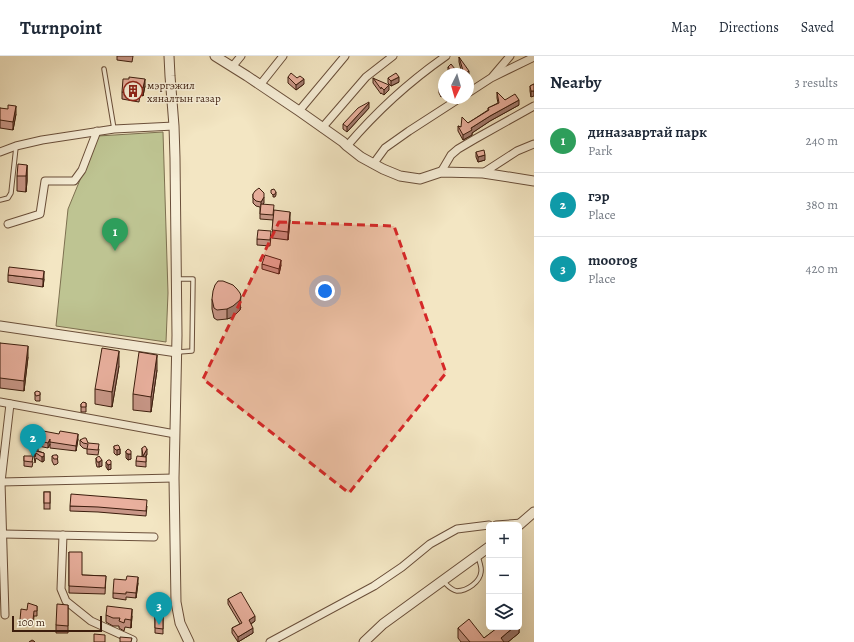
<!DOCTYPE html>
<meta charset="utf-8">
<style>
body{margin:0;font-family:Alegreya,serif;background:#f6f6f7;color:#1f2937}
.controls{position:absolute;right:12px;bottom:12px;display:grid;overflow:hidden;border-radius:6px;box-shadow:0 4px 16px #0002}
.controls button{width:36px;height:36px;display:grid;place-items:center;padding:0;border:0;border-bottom:1px solid #e0e1e3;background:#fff;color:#1f2937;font:20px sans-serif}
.compass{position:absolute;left:438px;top:12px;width:36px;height:36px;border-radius:50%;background:#fff;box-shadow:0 4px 16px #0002;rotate:185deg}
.scale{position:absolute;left:12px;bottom:10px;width:90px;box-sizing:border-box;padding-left:4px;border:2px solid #3c1d0d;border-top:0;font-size:11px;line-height:14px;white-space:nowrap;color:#3c1d0d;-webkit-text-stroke:3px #f7efd8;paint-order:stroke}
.you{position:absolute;left:325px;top:235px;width:14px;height:14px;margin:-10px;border:3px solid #fff;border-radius:50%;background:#1a73e8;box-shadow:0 0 0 6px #1a73e833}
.badge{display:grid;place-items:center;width:26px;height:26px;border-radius:50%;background:#0b8043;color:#fff;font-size:13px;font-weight:700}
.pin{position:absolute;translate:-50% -33px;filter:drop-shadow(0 1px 2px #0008)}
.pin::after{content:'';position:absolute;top:21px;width:14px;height:12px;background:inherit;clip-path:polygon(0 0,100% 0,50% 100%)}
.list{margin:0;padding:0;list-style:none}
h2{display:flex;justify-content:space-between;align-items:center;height:52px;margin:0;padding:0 16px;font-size:17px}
h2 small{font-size:13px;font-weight:400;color:#747a83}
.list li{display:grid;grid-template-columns:26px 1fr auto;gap:12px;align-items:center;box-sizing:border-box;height:64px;padding:0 16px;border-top:1px solid #e0e1e3}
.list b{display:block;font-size:15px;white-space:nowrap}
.list p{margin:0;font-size:13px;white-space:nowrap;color:#747a83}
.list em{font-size:13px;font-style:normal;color:#747a83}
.icon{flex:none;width:22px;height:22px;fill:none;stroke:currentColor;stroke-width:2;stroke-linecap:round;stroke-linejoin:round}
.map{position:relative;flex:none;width:534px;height:586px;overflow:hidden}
header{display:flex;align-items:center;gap:24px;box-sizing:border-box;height:56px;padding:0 20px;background:#fff;border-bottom:1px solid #e0e1e3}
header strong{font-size:19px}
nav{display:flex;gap:22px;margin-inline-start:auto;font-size:14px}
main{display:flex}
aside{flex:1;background:#fff}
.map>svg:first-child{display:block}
</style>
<header>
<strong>Turnpoint</strong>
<nav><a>Map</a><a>Directions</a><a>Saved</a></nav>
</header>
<main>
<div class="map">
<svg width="534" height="586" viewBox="0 0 534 586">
<rect width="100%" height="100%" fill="#f3e6c3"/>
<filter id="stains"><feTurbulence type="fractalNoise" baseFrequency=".005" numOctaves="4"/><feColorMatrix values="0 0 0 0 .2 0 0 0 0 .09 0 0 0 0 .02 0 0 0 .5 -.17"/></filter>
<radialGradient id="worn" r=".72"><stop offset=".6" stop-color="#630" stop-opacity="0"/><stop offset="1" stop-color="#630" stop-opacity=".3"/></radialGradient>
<polygon fill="#bec492" stroke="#7d7050" points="163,76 168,237 166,286 56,270 68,153 98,80"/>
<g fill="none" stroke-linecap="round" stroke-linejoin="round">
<g stroke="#6a4f3a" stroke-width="5.5">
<g id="service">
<polyline points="104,13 114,73"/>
<polyline points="0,144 8,142 11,137 16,91"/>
<polyline points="178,223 193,223 192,295 178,296"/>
<path d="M444,526C447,529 451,534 457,535C467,535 480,526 481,516C482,511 479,505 478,500"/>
</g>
</g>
<g stroke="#6a4f3a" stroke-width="9">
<g id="minor">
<polyline points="232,11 241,0"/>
<polyline points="493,20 510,0"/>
<polyline points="260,29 283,0"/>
<polyline points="468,37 491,22 534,1"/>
<polyline points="299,55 345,0"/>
<polyline points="322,72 366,21 393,0"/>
<path d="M347,90C376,56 410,25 446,0"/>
<polyline points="0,96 16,90 42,84 114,73 174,70"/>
<polyline points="374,107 385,92 409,75 460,42"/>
<polyline points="441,116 451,99 458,93 475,83 534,50"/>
<polyline points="483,117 517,95 534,88"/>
<polyline points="8,168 40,158 45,125 74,125 82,114 97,75"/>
<polyline points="0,346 175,378"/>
<polyline points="1,426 174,422"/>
<polyline points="496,469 522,467"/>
<polyline points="3,478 154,481"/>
<polyline points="63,479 61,533 66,545 91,565 133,584"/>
<polyline points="5,559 1,426 10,348"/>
<polyline points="270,586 374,530 402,511 430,488 457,473 489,469"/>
</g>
</g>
<g stroke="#6a4f3a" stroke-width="11">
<g id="tertiary">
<polyline points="169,0 170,20 174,70 175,102 177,279 174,422 176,546 180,567 189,586"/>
<polyline points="215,0 247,20 299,55 343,86 347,90 361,101 383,113 400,120 420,123 441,116 483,117 534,125"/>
<polyline points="0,270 177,296"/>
<polyline points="519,469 534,456"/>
<polyline points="364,586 383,568 489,491"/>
</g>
</g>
<use href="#service" stroke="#f7efd8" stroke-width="3.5"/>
<use href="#minor" stroke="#f7efd8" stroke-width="7"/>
<use href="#tertiary" stroke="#f7efd8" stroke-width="9"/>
</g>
<g fill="#c89788" stroke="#3c1d0d">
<polygon points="117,0 133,0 132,6 117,4"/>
<polygon points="459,1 469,20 468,21 468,18 462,18 459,6"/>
<polygon points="448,11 459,18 449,18 448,16"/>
<polygon points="288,21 304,28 296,34 288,27"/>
<polygon points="373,22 389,34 384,39 381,37 381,38 373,27"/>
<polygon points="388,22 399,26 391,30 388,27"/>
<polygon points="534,28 531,41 530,35 530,30"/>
<polygon points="444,29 441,41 439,37 439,32"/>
<polygon points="145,30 143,40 140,39 139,46 122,43 122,36"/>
<polygon points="497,36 505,44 519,49 490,65 472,77 472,79 463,84 458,75 458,70 461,71 468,67 488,54 488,52 498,47 497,42"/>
<polygon points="0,52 16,58 13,74 0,72"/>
<polygon points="369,52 347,76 343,73 343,68"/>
<polygon points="476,96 485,104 478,106 476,101"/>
<polygon points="27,109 27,125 26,136 17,135 17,120"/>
<polygon points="253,138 264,147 263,148 274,159 290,164 288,184 272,182 273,164 260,163 260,151 256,150 253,147"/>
<polygon points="271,180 270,190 257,189 257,183"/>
<polygon points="262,208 281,209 279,218 262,213"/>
<polygon points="8,219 44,223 43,231 8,226"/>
<polygon points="212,243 241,251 240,254 233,261 227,263 217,264 214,262 212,253"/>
<polygon points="0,287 28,301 24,335 0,332"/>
<polygon points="119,310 112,351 95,348 95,333"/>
<polygon points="157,314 151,356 133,354 133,338"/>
<polygon points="35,336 40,337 40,345 36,345 35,344"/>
<polygon points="86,347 86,356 81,356 81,348"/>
<polygon points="78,383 76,395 50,392 50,388 48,392 38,390 38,395 44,397 44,405 42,406 36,402 35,407 34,400 32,399 32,394 33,394 33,388 36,386 36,384"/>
<polygon points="80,384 88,387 99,393 98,399 87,398 87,393 83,392 80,389"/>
<polygon points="114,390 120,393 120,398 117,399 116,399 114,397"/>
<polygon points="142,392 147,398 146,401 146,411 136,410 136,405 142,400"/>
<polygon points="126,395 131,403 128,404 126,402"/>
<polygon points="57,399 58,407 57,408 54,409 52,405 52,400"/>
<polygon points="24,400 33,406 32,411 24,410"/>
<polygon points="96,402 102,410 99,411 97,411 96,407"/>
<polygon points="106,406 111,413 108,414 106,411"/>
<rect x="44" y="436" width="6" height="17"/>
<polygon points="70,450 147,450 146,460 98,456 70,455"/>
<polygon points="69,496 82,519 106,520 105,538 69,537"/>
<polygon points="138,527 136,542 126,541 126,544 113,542 113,537"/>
<polygon points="228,543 255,565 251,568 253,577 238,586 232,577 232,572 240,568 228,548"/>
<polygon points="68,549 68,577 56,577 56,569"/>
<polygon points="37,550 37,560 34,560 33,570 20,569 20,564"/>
<polygon points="155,555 163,556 163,578 155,577"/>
<polygon points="106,559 132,560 131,572 125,571 124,575 119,572 119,570 113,570 106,566"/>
<polygon points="495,571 519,571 519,577 508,586 461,586 458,582 458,572 484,582 495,574"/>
</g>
<g fill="#a37b6f" stroke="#3c1d0d">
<polygon points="469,15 469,20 468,21 468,18 464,18"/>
<polygon points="399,21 399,26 391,30 391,25"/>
<polygon points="145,23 145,30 143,40 143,32"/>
<polygon points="304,23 304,28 296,34 296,29"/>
<polygon points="389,29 389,34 384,39 384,34"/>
<polygon points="444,34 444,39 441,41 441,36"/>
<polygon points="531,35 534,35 534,40 531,41"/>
<polygon points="519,44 519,49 490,65 472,77 472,79 463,84 463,79 471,72 490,60"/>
<polygon points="369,47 369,52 347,76 347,71"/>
<polygon points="16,50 16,58 13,74 13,66"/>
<polygon points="485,99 485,104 478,106 478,101"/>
<polygon points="27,109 27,125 26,136 26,120"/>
<polygon points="276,136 276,139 275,141 273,141 273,139"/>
<polygon points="264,141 264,147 261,151 261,146"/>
<polygon points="290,156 290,164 288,184 288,176"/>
<polygon points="281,204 281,209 279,218 279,213"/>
<polygon points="44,215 44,223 43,231 43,223"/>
<polygon points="241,240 240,254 233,261 227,263 227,253"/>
<polygon points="28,290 28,301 24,335 24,325"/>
<polygon points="119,295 119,310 112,351 112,336"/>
<polygon points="157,299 157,314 151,356 151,341"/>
<polygon points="78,378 78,383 76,395 76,390"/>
<polygon points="50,383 50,388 48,392 48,387"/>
<polygon points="120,393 120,398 117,399 117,394"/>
<polygon points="147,393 147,398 143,405 143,400"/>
<polygon points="128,398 131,398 131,403 128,404"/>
<polygon points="44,400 44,405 42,406 42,401"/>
<polygon points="102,404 102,410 99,411 99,406"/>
<polygon points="111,408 111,413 108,414 108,409"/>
<polygon points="138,521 138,527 136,542 136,537"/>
<polygon points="132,553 132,560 131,572 131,564"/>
<polygon points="255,560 255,565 249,569 249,564"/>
<polygon points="519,567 519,577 508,586 501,586 501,582 514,571 519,571"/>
<polygon points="253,572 253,577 238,586 238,581"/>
</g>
<g fill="#e9b09e" stroke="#3c1d0d">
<polygon points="459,1 469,15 464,18"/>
<polygon points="451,8 459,18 453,18 448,11"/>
<polygon points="291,17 297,22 300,20 304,23 296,29 288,21"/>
<polygon points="396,17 399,21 391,25 388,22"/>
<polygon points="129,21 145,23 143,32 140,31 139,38 122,36 123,23 129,23"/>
<polygon points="373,22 375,23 389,29 384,34 381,31 381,33"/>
<polygon points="534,28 534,35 531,35 530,30"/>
<polygon points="444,29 444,34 441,36 439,32"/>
<polygon points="497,36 505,44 515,38 519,44 490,60 471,72 472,74 463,79 458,70 461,71 462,61 468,67 489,54 488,52 499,47"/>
<polygon points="369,46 369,47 347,71 343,68 358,52"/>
<polygon points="8,49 16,50 13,66 0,64 0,52 8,53"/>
<polygon points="484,94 485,99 478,101 476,96"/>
<polygon points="18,108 27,109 26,120 17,120"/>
<polygon points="259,132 264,137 264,141 261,146 256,145 253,142 253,138 255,135"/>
<polygon points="274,133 276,136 275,138 273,139 271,137 271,134"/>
<polygon points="261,148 274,149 273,159 260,158"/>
<polygon points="274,154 290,156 288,176 272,174"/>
<polygon points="258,174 271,175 270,184 257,183"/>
<polygon points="265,199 281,204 279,213 262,208"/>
<polygon points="9,211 44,215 43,223 8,219"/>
<polygon points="218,225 223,225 233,229 237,233 240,237 241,240 240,244 233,250 227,253 217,254 214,252 212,243 213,235 215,229"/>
<polygon points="0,287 28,290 24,325 0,322"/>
<polygon points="102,292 119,295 112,336 95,333"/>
<polygon points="139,296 157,299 151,341 133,338"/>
<polygon points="37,335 40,336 40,339 36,340 35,338 35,336"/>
<polygon points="83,346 86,347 86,351 81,351 81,348"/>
<polygon points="38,374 59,378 60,375 78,378 76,390 50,386 50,383 48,387 36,384"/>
<polygon points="84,382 86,382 88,387 99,388 98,394 87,393 88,388 83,387 80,384"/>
<polygon points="37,385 38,390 36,395 44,397 44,400 42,401 36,397 35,401 34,395 32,394 33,394 33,388"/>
<polygon points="118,389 119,390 120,393 117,394 116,394 114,392 114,390"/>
<polygon points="145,390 147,393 143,400 142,393 142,392"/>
<polygon points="128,393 131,395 131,398 128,398 126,397 126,395"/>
<polygon points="54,399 57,399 58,401 57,403 54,403 52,400"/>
<polygon points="24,400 33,400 32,406 24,405"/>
<polygon points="99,400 102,404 99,406 97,406 96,402"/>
<polygon points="137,400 146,401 146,406 136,405"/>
<polygon points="108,404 110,404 111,405 111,408 108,409 106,406"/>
<rect x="44" y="436" width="6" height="11"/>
<polygon points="71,438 147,444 146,455 98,451 70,450"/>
<polygon points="69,496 82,496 82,519 106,520 105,532 69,530"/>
<polygon points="127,520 138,521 136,537 126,536 126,538 113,537 114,523 126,524"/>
<polygon points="241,536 255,560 249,564 253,572 238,581 232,572 242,567 228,543"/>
<polygon points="28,547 37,550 37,555 34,555 33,564 20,564 21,553 27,554"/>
<polygon points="57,548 68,549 68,570 56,569"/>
<polygon points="107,550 132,553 131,564 125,563 124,567 119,565 120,562 113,562 106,559"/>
<polygon points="155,555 163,556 163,573 155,572"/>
<polygon points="469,563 484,582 497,572 496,571 514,571 501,582 504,586 470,586 458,572"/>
<polygon points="94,578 105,579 105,586 94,586"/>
<polygon points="120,581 132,582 131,586 120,586"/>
<polygon points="32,584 34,585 35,586 29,586"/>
</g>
<path fill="#d62828" fill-opacity="0.2" stroke="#d62828" stroke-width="3" stroke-dasharray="8 5" stroke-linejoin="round" d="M279,166L394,170L446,317L349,437L203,323Z"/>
<defs>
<g id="building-ring" transform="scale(1)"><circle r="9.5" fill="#f7efd8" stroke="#8f2418" stroke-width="1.5"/><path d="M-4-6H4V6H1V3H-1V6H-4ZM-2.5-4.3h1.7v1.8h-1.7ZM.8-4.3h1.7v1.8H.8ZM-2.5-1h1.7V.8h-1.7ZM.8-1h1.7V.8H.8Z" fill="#8f2418"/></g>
</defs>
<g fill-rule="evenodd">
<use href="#building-ring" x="133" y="35"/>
</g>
<g text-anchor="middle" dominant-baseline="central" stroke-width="3" stroke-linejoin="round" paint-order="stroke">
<g font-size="11" fill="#3c1d0d" stroke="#f7efd8" text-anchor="start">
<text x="147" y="29">мэргэжил<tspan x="147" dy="13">хяналтын газар</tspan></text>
</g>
</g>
<rect width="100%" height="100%" filter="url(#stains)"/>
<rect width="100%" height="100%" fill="url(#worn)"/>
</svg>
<div class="controls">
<button>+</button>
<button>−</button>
<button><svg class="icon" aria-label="layers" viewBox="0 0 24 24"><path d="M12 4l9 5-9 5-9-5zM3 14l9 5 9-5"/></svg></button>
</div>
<svg class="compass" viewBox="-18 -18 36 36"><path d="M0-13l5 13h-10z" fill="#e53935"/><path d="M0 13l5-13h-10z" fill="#747a83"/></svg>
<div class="scale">100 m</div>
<div class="you"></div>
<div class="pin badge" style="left:115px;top:195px;background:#2e9e5b">1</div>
<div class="pin badge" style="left:33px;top:401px;background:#0f9aa8">2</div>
<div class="pin badge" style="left:159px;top:569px;background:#0f9aa8">3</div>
</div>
<aside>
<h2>Nearby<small>3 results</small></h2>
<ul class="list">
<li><span class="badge" style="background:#2e9e5b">1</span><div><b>диназавртай парк</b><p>Park</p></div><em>240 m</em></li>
<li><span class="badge" style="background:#0f9aa8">2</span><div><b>гэр</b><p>Place</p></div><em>380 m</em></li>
<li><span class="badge" style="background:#0f9aa8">3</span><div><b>moorog</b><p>Place</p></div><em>420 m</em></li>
</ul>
</aside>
</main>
